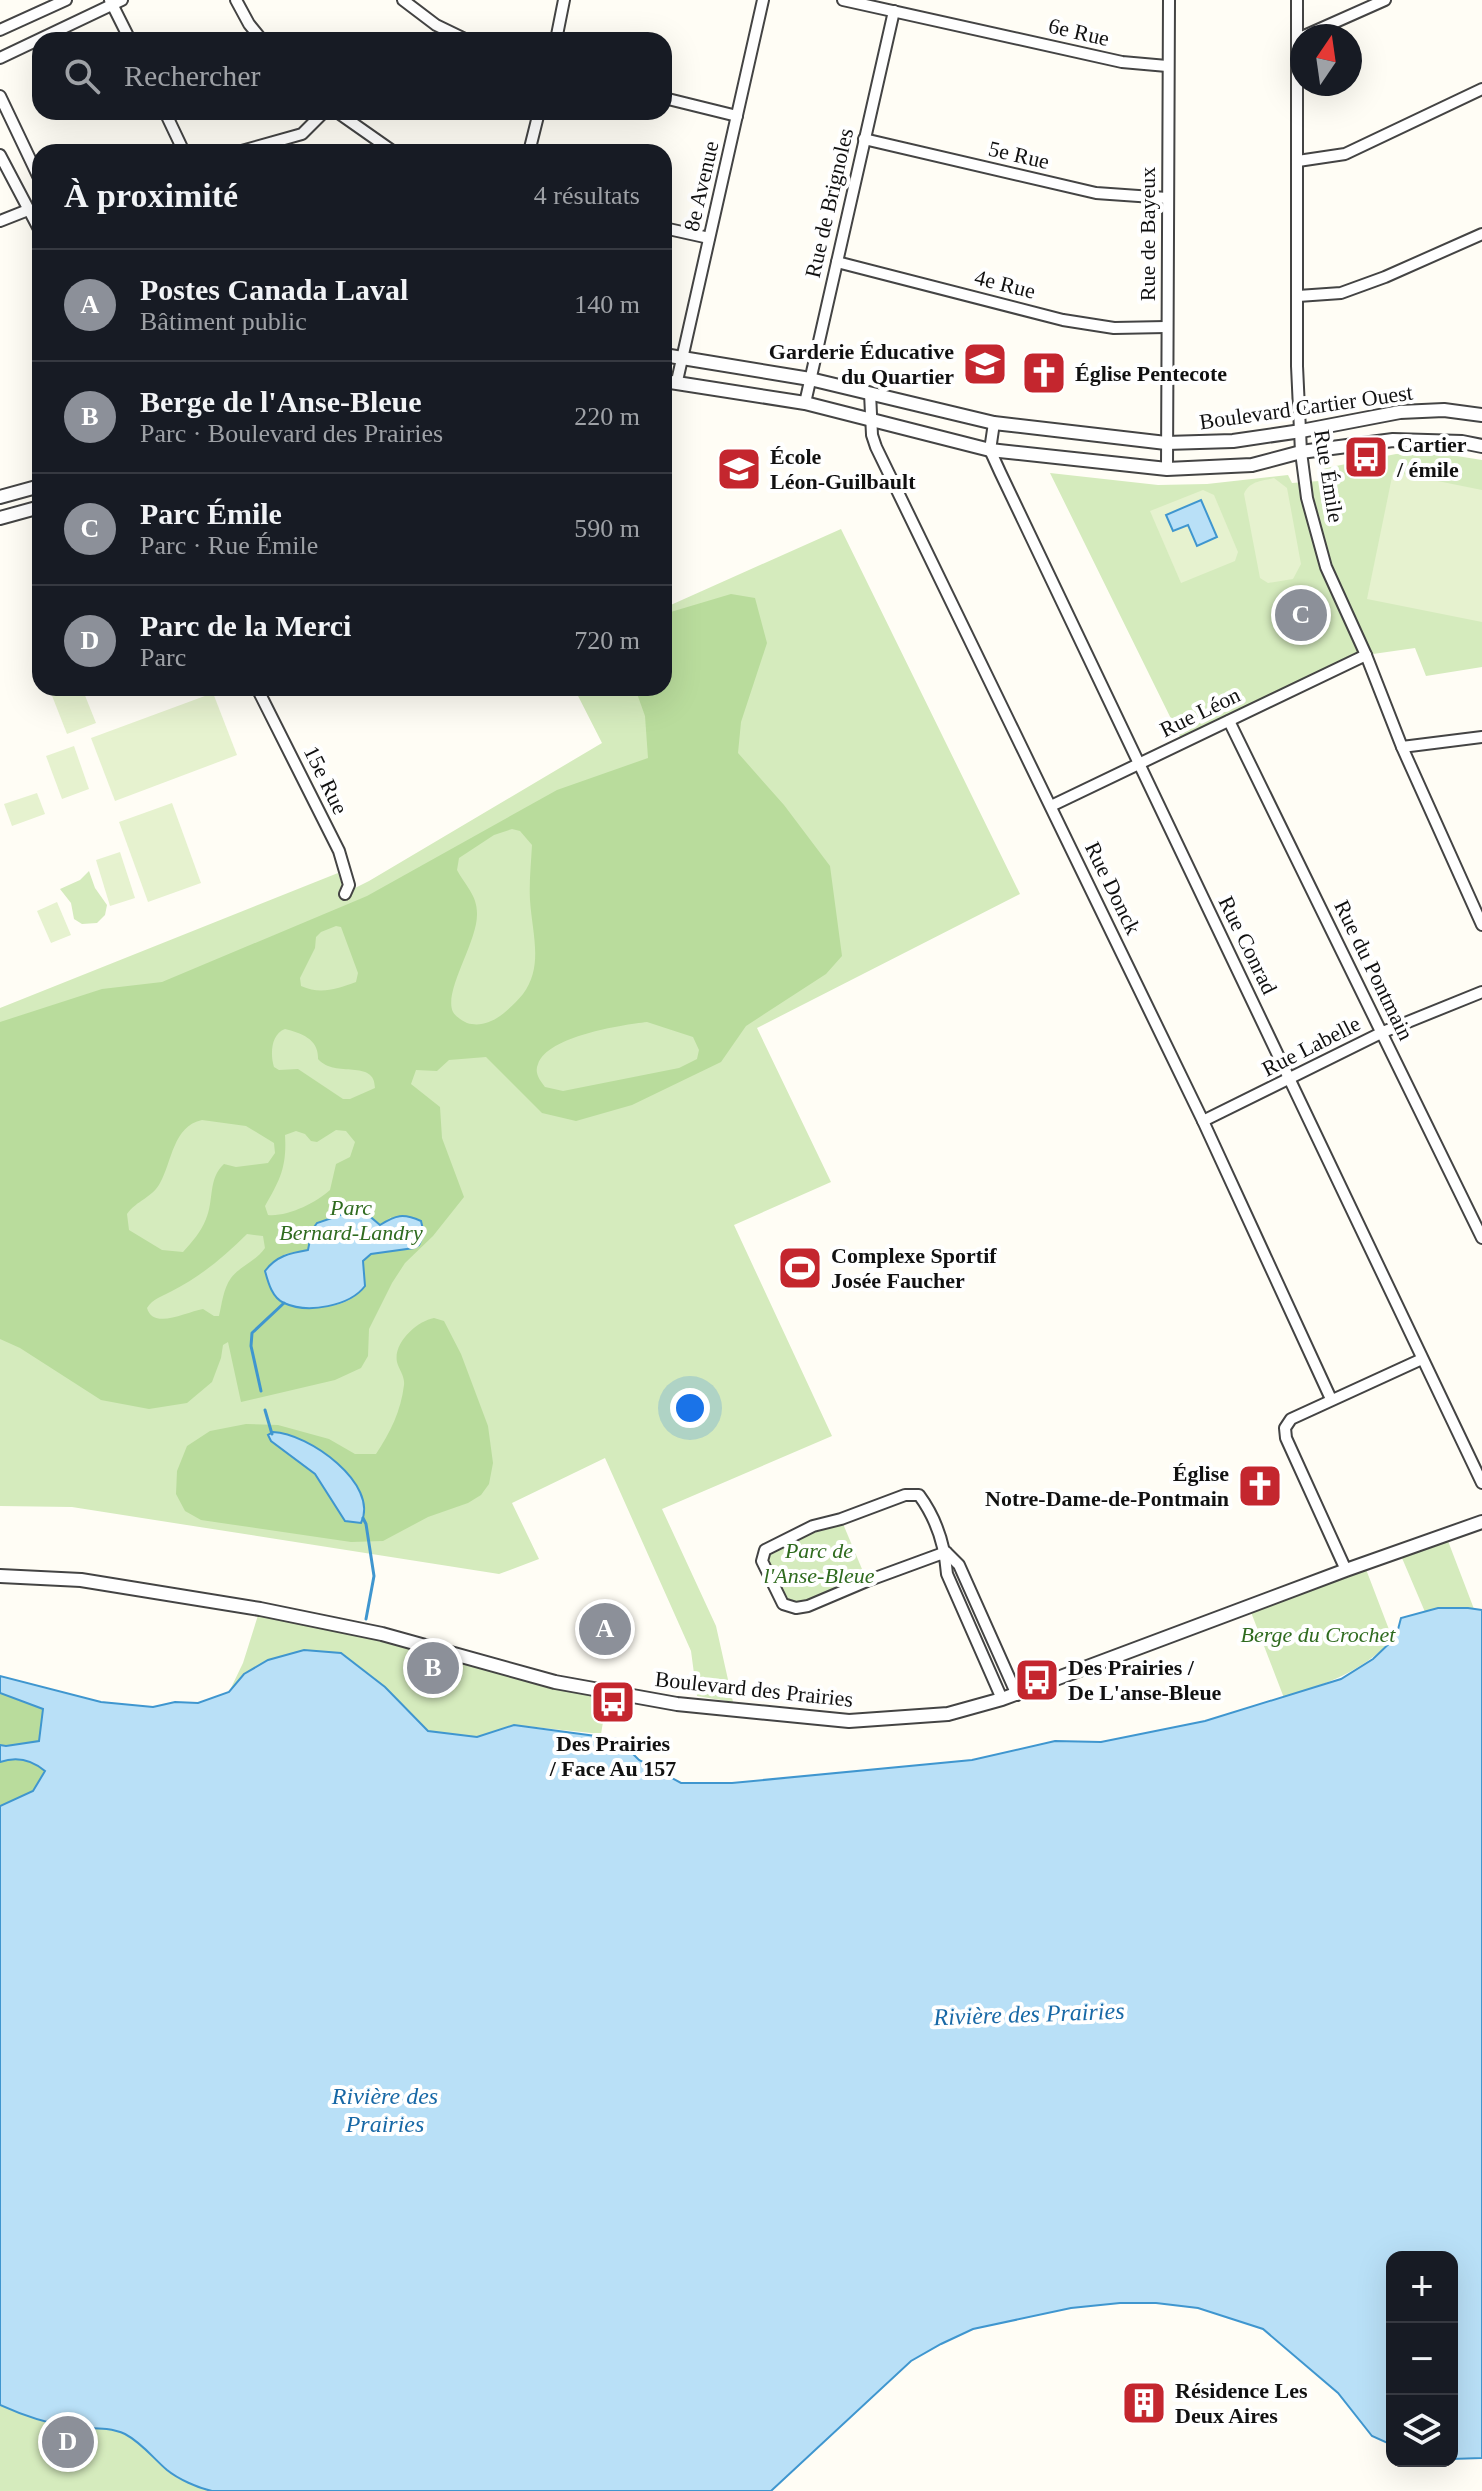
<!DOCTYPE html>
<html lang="fr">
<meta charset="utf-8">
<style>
body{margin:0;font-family:Georgia,serif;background:#242831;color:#f1f3f6}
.controls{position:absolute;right:24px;bottom:24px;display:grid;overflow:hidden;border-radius:16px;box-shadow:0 8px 32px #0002}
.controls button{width:72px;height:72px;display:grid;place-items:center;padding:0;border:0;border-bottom:2px solid #363941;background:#171b24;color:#f1f3f6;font:40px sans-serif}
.compass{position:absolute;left:1290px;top:24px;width:72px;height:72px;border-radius:50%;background:#171b24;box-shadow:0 8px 32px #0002;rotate:13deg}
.you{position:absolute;left:690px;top:1408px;width:28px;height:28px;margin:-20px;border:6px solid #fff;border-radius:50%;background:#1a73e8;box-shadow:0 0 0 12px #1a73e833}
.badge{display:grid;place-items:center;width:52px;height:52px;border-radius:50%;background:#8c9099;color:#fff;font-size:26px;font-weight:700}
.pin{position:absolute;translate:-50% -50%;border:4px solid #fff;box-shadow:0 2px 8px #0006}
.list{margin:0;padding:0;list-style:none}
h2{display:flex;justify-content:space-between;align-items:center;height:104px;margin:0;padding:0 32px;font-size:34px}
h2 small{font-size:26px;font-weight:400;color:#9ea1a6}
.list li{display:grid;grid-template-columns:52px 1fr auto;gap:24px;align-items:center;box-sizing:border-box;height:112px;padding:0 32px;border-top:2px solid #363941}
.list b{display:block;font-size:30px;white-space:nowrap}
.list p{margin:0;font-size:26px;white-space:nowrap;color:#9ea1a6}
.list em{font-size:26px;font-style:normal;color:#9ea1a6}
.icon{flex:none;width:44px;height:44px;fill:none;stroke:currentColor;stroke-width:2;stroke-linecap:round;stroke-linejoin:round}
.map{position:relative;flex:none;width:1482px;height:2491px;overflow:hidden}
.search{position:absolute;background:#171b24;box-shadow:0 8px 32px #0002;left:32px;top:32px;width:640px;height:88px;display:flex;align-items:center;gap:20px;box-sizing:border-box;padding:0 28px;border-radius:24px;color:#9ea1a6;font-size:30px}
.panel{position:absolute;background:#171b24;box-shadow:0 8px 32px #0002;left:32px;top:144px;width:640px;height:552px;border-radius:24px}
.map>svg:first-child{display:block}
</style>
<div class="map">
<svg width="1482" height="2491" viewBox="0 0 1482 2491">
<rect width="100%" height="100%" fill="#fffdf5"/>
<g fill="#d5ebbd">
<polygon points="1438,453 1482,460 1482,667 1426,676 1415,648 1366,655 1183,743 1050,473 1158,485 1207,484 1288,475 1292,483 1319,481 1321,469 1396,454"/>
<polygon points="841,529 1020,894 757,1028 831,1182 734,1225 832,1436 662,1509 716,1626 733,1702 697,1696 691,1651 605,1458 512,1503 539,1559 499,1574 72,1507 0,1506 0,1008 338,873 345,893 369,881 602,743 574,688 664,688 664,608"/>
<polygon points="89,871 95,888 107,905 105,915 97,923 82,924 74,919 71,903 60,889 80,880"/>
<polygon points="841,1519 867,1581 808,1606 783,1604 762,1561 765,1550"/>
<polygon points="1444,1535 1448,1541 1474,1609 1438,1608 1425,1612 1399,1551"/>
<path d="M1364,1564L1393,1640C1357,1674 1330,1682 1284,1698L1249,1607Z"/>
<polygon points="260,1609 608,1692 601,1734 514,1725 477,1737 428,1731 385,1687 341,1653 304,1650 268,1660 244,1674 229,1692 243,1663"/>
<path d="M0,2405C22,2415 45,2423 70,2427C88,2429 108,2426 125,2434C142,2443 153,2458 167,2470C178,2479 198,2488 212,2491H0Z"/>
</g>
<g fill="#b9dc9c" fill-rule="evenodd">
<path d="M731,594L755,598L767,643L741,722L738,753L784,805L830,866L842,956L826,974L746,1026L721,1062L632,1105L576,1121L542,1113L486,1057L449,1060L437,1071L416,1070L411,1084L440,1107L442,1138L464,1197L433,1236L405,1263L392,1283L369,1329L368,1356L361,1368L335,1380L241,1402L228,1342L223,1345L221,1358L212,1382L187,1403L149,1409L101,1400L20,1348L0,1339V1022L102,989L162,982L367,896L557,790L648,758L645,716L635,688H664V614ZM512,829L520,831L532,845C531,864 529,882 530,900C532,933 544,966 523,994C509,1010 490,1030 467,1023C463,1021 456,1017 453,1012C443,991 478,942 477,913C477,895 465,885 457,870L459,858L494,835ZM336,926L341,927L358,973L356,982C336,989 321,995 301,986L300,978L315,948L316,937L321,932ZM647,1022L693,1037L699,1050L697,1059L679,1068L563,1091L545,1087C540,1080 534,1073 538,1064C548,1036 621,1025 647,1022ZM285,1029C301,1033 319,1039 318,1059C335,1079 375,1058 375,1088L350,1099H343L298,1069L279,1070L274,1067C270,1054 271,1034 285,1029ZM202,1120L246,1126L274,1143L275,1153L268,1163L236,1167L224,1164C208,1178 214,1201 206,1219C201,1232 192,1242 183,1252L162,1250L129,1230L127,1214C136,1201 153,1197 160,1183C172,1162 173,1126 202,1120ZM336,1130L346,1131L355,1142L350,1157L336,1164L330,1190C316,1203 287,1217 268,1215L265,1206C280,1180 287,1167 285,1135L296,1131L305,1134L311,1141L317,1142ZM367,1214L380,1225L391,1217L401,1250L371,1254L363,1261L365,1286C341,1317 307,1306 275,1297L265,1271L285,1254L308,1250ZM247,1234L263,1236L265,1248C255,1262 240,1266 231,1278C223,1289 222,1304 219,1316H214L203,1309C186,1312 153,1330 147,1308C152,1299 163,1296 172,1291C200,1277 225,1256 247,1234Z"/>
<path d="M434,1318L444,1321L461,1354L488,1426L493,1463L489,1484L481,1495L468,1503L428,1517L383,1541L351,1542L201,1520L185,1511L176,1494L177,1471L187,1446L210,1431L246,1424L278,1425L329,1439L355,1454H376C390,1433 401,1411 404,1385C405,1376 399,1370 397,1362C393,1343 417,1321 434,1318Z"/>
<polygon points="0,1693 44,1709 39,1741 6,1746 0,1745"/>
<polygon points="10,1759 34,1762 46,1771 33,1791 0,1806 0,1762"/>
</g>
<g fill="#e6f2cf">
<polygon points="1393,472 1482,490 1482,622 1367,599"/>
<path d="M1274,478L1287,488L1301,564L1293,579L1268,583L1260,578L1244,494C1249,481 1262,481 1274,478Z"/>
<polygon points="1203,490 1214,495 1238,552 1235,561 1181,583 1150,511"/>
<polygon points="49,688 82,688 96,723 67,734"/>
<polygon points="213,693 237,755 115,801 91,738"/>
<polygon points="74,746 89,789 62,799 46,756"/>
<polygon points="37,793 45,814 12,826 4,804"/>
<polygon points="172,803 201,883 148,902 119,822"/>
<polygon points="120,852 135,898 110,906 96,860"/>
<polygon points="57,902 71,935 51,943 37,911"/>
</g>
<g fill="#b9e0f7" stroke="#3f96cf" stroke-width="2">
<polygon points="1201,500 1217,537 1197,546 1188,525 1173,531 1166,515"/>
<path d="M355,1210L367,1214L380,1225C396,1215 403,1213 421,1221L424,1234L419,1245L414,1248L371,1254L363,1261L365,1286C350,1306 308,1314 284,1303C272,1298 268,1282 265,1271C276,1256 290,1253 308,1250L312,1230L317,1223Z"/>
<path d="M273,1432C308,1433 380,1484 361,1523L345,1521L315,1474L271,1441L268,1435Z"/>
<path d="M1438,1608H1468L1482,1610V2458L1452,2459V2257H1392V2445L1372,2436L1338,2393L1263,2329L1198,2308L1156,2303H1120L1071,2308L973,2329L941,2344L911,2361L771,2491H212C198,2488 178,2479 167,2470C153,2458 142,2443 125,2434C108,2426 88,2429 70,2427C45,2423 22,2415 0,2405V1806L33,1791L45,1771C32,1760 17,1756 0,1762V1745L6,1746L39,1741L43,1709L0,1693V1676L101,1702L153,1707L175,1702L198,1703L229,1692L244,1674L268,1660L304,1650L341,1653L385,1687L428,1731L477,1737L514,1725L618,1739L639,1760L681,1783H732L972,1760L1055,1741L1101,1742L1205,1721L1341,1679L1373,1659L1396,1637L1401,1618Z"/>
</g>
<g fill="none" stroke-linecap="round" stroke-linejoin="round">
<g stroke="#3f96cf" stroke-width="3">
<polyline points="261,1391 251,1346 252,1333 284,1303"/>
<polyline points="265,1410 272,1434"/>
<polyline points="363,1518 366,1524 374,1576 366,1619"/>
</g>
<g stroke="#444" stroke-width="14">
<g id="minor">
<polyline points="110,0 130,40"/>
<polyline points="236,0 249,24 262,40"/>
<polyline points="403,0 436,25 467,40"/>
<polyline points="843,0 1122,62 1167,66"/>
<polyline points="1297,0 1297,366 1301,452 1307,498 1326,567 1366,655 1402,747 1482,925"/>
<polyline points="0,30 66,0"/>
<polyline points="1304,36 1385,0"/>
<polyline points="556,40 564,0"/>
<polyline points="0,58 122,0"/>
<polyline points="0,96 40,180"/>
<polyline points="664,98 737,116"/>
<polyline points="165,112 184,152"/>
<polyline points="337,112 394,152"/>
<polyline points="864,139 1096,193 1167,198"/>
<polyline points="238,152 302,134 324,112"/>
<polyline points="529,152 539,112"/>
<polyline points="0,155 40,231"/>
<polyline points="1298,161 1345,154 1482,89"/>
<polyline points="0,221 28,210"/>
<polyline points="664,228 709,238"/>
<polyline points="837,262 1063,320 1114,328 1166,327"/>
<polyline points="1298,296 1341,293 1385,277 1482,234"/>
<polyline points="677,381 763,0"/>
<polyline points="870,393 872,435 876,447 1203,1121 1331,1399"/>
<polyline points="805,403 894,11"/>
<polyline points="994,423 990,450 1000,472 1482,1483"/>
<polyline points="1167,469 1169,0"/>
<polyline points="257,688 339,851 349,885 345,894"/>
<polyline points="1229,721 1482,1238"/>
<polyline points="1402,747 1482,737"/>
<polyline points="1051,806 1366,655"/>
<polyline points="1203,1121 1383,1032 1482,992"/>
<path d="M946,1552L867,1581L808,1606L796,1608L783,1604L762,1561L765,1550L813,1526L841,1519L905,1495H919C936,1518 945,1547 947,1574L1002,1699"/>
<polyline points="946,1552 959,1565 1017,1695"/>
<polyline points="1346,1570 1286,1438 1285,1428 1291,1419 1422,1359"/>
</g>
</g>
<g stroke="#444" stroke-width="16">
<g id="tertiary">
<polyline points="664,355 810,379 994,423 1166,443 1233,441 1301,431 1400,412 1444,410 1482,415"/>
<polyline points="664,381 805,403 990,450 1167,469 1252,465 1301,452 1393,440 1462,442 1482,446"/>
<polyline points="0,497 40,486"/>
<polyline points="0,518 40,507"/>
<polyline points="0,1576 81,1580 260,1609 382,1634 555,1682 677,1704 849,1721 948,1714 1002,1699 1346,1570 1482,1522"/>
</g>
</g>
<use href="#minor" stroke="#fff" stroke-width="10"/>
<use href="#tertiary" stroke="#fff" stroke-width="12"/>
</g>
<defs>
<g id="school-square" transform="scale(2.3)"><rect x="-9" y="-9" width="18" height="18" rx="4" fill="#c4262e" stroke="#fff"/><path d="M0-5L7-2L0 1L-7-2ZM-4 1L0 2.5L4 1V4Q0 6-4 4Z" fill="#fff"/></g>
<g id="church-square" transform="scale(2.3)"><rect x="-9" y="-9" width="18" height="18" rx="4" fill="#c4262e" stroke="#fff"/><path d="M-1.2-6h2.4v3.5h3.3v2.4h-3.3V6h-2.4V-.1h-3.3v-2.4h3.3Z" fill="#fff"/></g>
<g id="bus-square" transform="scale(2.3)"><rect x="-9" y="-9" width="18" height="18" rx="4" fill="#c4262e" stroke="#fff"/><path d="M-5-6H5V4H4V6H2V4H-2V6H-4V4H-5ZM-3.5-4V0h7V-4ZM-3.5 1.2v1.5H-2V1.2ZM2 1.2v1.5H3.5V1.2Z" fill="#fff"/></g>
<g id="stadium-square" transform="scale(2.3)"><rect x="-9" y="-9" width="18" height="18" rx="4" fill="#c4262e" stroke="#fff"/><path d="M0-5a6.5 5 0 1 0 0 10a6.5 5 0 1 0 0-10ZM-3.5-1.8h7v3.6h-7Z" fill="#fff"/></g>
<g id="building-square" transform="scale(2.3)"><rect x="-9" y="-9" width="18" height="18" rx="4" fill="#c4262e" stroke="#fff"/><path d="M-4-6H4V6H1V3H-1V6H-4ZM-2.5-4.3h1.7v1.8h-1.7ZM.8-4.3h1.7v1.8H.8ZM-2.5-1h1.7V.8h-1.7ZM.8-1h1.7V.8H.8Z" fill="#fff"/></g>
</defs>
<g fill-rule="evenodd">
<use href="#school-square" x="985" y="364"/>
<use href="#church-square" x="1044" y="373"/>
<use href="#bus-square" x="1366" y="457"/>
<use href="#school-square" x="739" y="469"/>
<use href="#stadium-square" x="800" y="1268"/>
<use href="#church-square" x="1260" y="1486"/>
<use href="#bus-square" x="1037" y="1680"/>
<use href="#bus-square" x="613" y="1702"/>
<use href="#building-square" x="1144" y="2403"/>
</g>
<g text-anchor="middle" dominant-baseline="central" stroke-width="8" stroke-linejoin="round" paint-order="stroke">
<g font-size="22" fill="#111" stroke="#fff">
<text transform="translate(1079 32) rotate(13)">6e Rue</text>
<text transform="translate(1019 155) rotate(13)">5e Rue</text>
<text transform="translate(701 186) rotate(-77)">8e Avenue</text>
<text transform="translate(829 203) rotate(-77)">Rue de Brignoles</text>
<text transform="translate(1147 234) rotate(-90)">Rue de Bayeux</text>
<text transform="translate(1005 284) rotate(14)">4e Rue</text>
<text transform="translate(1306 407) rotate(-8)">Boulevard Cartier Ouest</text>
<text transform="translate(1329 476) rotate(81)">Rue Émile</text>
<text transform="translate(1200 712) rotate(-26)">Rue Léon</text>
<text transform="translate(326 780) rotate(64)">15e Rue</text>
<text transform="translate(1113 888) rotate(64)">Rue Donck</text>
<text transform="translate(1248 945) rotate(64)">Rue Conrad</text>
<text transform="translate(1374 970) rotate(64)">Rue du Pontmain</text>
<text transform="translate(1311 1046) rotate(-27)">Rue Labelle</text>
<text transform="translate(754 1689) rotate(6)">Boulevard des Prairies</text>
</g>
<g font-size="22" font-weight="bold" fill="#111" stroke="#fff" text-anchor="start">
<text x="954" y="351" text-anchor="end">Garderie Éducative<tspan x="954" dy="25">du Quartier</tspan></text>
<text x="1075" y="373">Église Pentecote</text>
<text x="1397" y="444">Cartier<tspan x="1397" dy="25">/ émile</tspan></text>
<text x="770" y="456">École<tspan x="770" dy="25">Léon-Guilbault</tspan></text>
<text x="831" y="1255">Complexe Sportif<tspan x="831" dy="25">Josée Faucher</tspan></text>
<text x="1229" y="1473" text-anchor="end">Église<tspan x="1229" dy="25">Notre-Dame-de-Pontmain</tspan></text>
<text x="1068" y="1667">Des Prairies /<tspan x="1068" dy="25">De L'anse-Bleue</tspan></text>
<text x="613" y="1743" text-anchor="middle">Des Prairies<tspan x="613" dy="25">/ Face Au 157</tspan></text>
<text x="1175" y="2390">Résidence Les<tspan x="1175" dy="25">Deux Aires</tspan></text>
</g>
<g font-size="22" font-style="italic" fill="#2f6b1f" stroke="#fff">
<text x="351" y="1207">Parc<tspan x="351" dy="25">Bernard-Landry</tspan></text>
<text x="819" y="1550">Parc de<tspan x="819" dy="25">l'Anse-Bleue</tspan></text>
<text x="1318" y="1634">Berge du Crochet</text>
</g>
<g font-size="24" font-style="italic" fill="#1768a6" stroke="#fff">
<text transform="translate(1029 2014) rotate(-2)">Rivière des Prairies</text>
<text x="385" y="2096">Rivière des<tspan x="385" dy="28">Prairies</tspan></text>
</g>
</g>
</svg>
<div class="controls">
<button>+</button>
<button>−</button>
<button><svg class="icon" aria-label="layers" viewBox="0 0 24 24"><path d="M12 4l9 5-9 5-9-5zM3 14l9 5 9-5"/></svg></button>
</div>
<svg class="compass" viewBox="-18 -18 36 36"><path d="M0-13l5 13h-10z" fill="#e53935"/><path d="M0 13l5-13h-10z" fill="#9ea1a6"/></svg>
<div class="you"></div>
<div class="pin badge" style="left:605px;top:1629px">A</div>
<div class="pin badge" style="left:433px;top:1668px">B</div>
<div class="pin badge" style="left:1301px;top:615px">C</div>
<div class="pin badge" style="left:68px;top:2442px">D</div>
<div class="search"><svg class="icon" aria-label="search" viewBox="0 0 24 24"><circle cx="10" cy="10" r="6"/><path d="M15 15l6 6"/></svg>Rechercher</div>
<section class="panel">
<h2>À proximité<small>4 résultats</small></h2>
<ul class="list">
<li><span class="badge">A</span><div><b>Postes Canada Laval</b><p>Bâtiment public</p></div><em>140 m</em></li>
<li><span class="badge">B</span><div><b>Berge de l'Anse-Bleue</b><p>Parc · Boulevard des Prairies</p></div><em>220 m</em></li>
<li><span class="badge">C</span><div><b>Parc Émile</b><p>Parc · Rue Émile</p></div><em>590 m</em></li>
<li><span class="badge">D</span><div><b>Parc de la Merci</b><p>Parc</p></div><em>720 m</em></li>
</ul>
</section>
</div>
